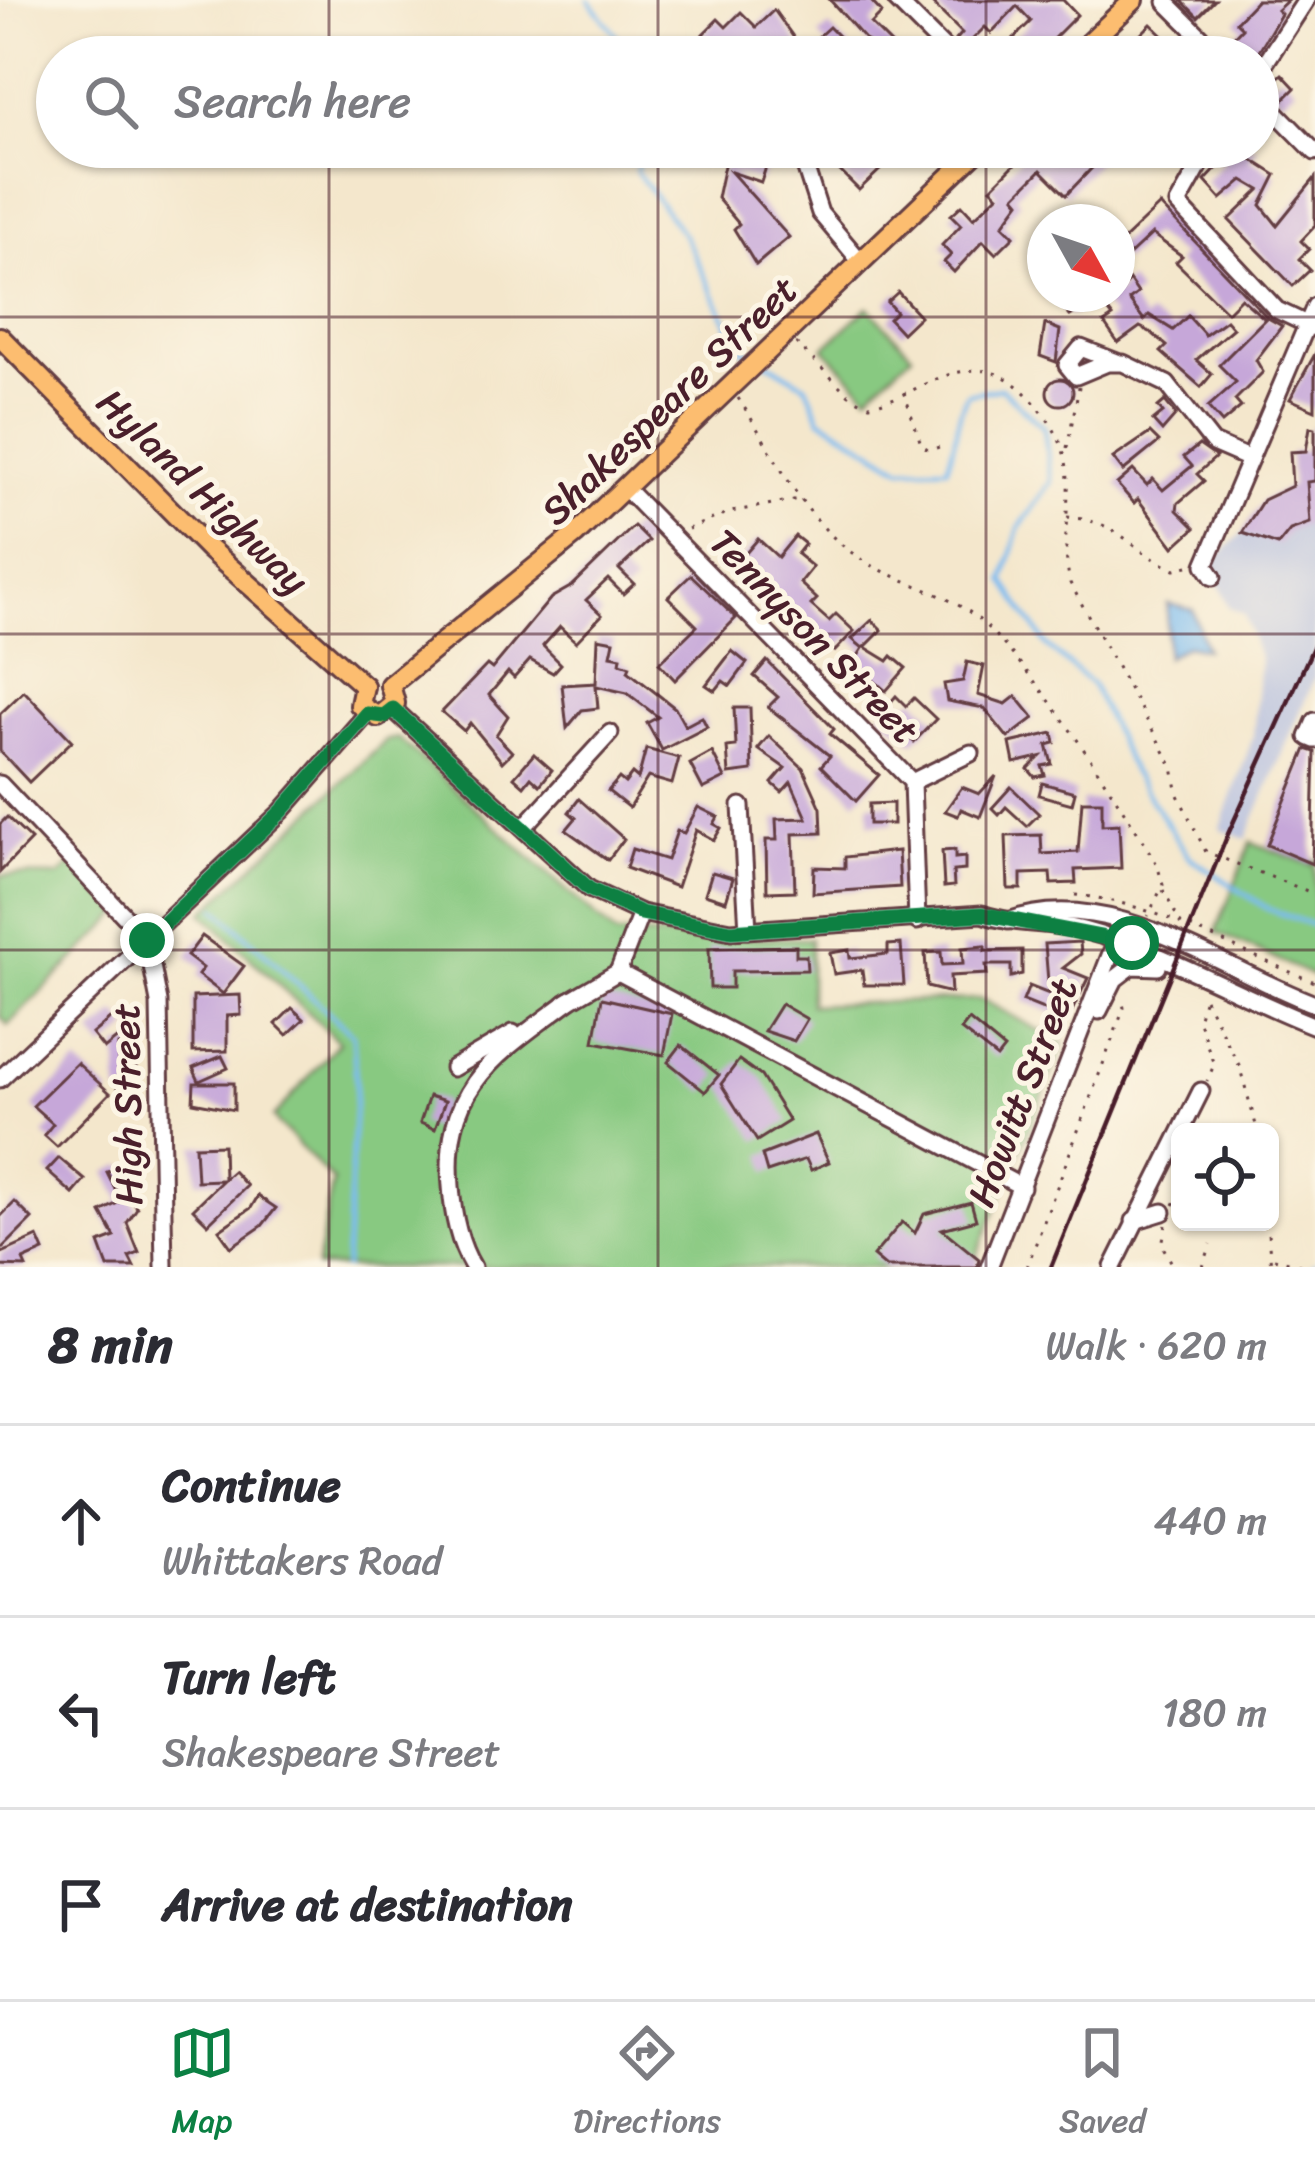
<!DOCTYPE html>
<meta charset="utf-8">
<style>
body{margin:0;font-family:Sriracha,sans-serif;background:#f2f2f3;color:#2b2b33}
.controls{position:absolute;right:36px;bottom:36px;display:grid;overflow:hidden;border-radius:18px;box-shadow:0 3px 9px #0004}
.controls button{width:108px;height:108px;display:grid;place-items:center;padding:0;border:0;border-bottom:3px solid #e1e1e2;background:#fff;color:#2b2b33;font:60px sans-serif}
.compass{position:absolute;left:1027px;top:204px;width:108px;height:108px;border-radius:50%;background:#fff;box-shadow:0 3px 9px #0004;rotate:130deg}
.stop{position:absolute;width:36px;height:36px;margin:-27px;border:9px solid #0b8043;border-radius:50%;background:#fff}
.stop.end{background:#0b8043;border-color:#fff;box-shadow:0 3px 12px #0008}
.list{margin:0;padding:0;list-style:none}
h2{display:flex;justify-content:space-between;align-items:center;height:156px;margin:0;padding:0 48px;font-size:51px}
h2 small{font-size:39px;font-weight:400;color:#7c7c81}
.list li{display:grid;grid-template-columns:78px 1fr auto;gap:36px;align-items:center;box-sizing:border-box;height:192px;padding:0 48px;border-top:3px solid #e1e1e2}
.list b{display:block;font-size:45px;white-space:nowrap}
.list p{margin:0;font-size:39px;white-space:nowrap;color:#7c7c81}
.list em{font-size:39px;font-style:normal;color:#7c7c81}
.icon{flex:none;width:66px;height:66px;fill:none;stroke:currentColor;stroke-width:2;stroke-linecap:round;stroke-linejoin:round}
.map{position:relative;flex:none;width:1315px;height:1267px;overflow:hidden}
.search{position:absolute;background:#fff;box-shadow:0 3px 9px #0004;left:36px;right:36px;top:36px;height:132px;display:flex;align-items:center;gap:30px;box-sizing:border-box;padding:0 42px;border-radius:66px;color:#7c7c81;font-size:45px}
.sheet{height:732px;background:#fff}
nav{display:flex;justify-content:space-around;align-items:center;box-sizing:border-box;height:168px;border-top:3px solid #e1e1e2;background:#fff;font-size:33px;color:#7c7c81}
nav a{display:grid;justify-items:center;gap:6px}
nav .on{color:#0b8043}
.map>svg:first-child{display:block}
</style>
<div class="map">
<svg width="1315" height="1267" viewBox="0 0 1315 1267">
<rect width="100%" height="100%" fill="#fcf5e5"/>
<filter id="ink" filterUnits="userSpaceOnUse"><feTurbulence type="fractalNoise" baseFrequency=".00833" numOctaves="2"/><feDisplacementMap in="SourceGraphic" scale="24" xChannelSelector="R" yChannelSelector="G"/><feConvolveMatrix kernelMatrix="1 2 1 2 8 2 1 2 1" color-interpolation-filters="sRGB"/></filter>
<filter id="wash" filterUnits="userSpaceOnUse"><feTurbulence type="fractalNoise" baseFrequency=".004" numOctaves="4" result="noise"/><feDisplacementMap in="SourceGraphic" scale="48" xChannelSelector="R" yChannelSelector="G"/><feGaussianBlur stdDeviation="2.7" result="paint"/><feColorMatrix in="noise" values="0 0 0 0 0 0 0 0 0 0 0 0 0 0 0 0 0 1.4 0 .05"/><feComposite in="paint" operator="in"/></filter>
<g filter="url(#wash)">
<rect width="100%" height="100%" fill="#f4e7cc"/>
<polygon fill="#bbc3de" points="1315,519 1315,677 1246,839 1220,829 1253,737 1260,660 1244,614 1229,607 1211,565 1242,533 1279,545 1290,530"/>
<g fill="#88c981" stroke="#697456" stroke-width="3">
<polygon points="868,307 912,354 868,395 824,348"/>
<polygon points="398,738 616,935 810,939 810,1005 981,999 1064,1044 972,1267 316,1267 333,1181 273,1118 339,1042 203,913 387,740"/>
<polygon points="1251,842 1311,865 1315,860 1315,977 1216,932"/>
<polygon points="74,862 121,913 8,1025 0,1016 0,875 59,876"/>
</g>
<polygon fill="#7bbcf0" stroke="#626e8e" stroke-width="3" points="1168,604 1193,610 1206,649 1187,645 1166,657"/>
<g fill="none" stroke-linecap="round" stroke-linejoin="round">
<g stroke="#7bbcf0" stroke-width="4.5">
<polyline points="589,0 633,57"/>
<polyline points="646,147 636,171 685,237 739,346 753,355"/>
<path d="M763,360L807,386L820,418L902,468L947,467C957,441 955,419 967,394L1001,388L1044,428L1051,482L1019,528L1004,581L1047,646L1092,685L1132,771L1189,857L1268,909L1315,926"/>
<polyline points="216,908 353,1035 356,1086 345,1267"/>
<polyline points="1312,1267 1315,1264"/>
</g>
</g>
<g id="blocks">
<g fill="#c6a7d9">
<polygon points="830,0 870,0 882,13 871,24 904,57 881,57"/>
<polygon points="929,0 1063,0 1077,15 1035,57 984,57 996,45 1001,51 1031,21 1017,6 991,33 985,27 964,48 956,40 962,33"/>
<polygon points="1181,0 1215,0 1198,17"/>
<polygon points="1257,0 1288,0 1277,10 1281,14 1255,57 1233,57 1226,45 1242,28 1236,22"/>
<polygon points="774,10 799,45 786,57 778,57 767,45 754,57 725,57 703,34 718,19 726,27 741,12 756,27"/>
<polygon points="1151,24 1175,47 1166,57 1118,57"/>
<polygon points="829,27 859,57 824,57 832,50 819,36"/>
<polygon points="1282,74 1295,88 1282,101 1268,87"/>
<polygon points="728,147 770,155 761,182 731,172 789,237 756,265 734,229 739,224 717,198"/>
<polygon points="863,147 885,165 859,190 840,171"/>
<polygon points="1053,147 1112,147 1066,195 1041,170 1015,196 1020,202 1003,225 1014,236 996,254 983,241 954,272 944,262 951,255 942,245 961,225 951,215 962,205 974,218 998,195 991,188 1020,159 1034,148 1042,157"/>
<polygon points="1237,147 1258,147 1249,158 1276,175 1261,205 1277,225 1315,178 1315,226 1301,241 1309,249 1299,259 1310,270 1293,286 1229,220 1260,190 1243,180 1221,199 1205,181"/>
<polygon points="1160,205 1268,318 1282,326 1256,360 1263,372 1235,400 1241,407 1222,423 1208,407 1236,382 1219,365 1265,319 1241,298 1227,312 1176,262 1182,256 1152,234 1124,260 1117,253 1117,246"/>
<polygon points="1129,280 1138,293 1129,300 1144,320 1149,315 1173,330 1188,316 1205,335 1226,320 1233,328 1196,360 1212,374 1201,387 1161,352 1167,346 1152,333 1140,327 1118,343 1104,323 1113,317 1099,299 1070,316 1060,305 1073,294 1117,294"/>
<polygon points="898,292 920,316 902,333 889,319 896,312 887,302"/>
<polygon points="1045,324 1060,330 1056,362 1040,356"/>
<polygon points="1315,354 1315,410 1290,399"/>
<circle cx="1060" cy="392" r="13"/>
<polygon points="1165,401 1176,415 1162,431 1153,421 1163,413 1158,407"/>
<polygon points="1310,427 1315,428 1315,481 1307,482 1310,523 1290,530 1278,545 1242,533 1263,500 1292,486 1290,452 1306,451"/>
<polygon points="1150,433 1159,442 1123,471 1113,458"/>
<polygon points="1199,445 1216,457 1197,474 1204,481 1178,503 1177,510 1195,528 1174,547 1138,499 1134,503 1117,484 1133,470 1147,485 1153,479 1163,490 1192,466 1184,457"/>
<polygon points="634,526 649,541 619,569 634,584 623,594 608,579 586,600 602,615 576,642 560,627 543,646 561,664 553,673 530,660 514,678 508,672 489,695 508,716 496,735 512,752 502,762 470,723 464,731 442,712 487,665 492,669 551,598 572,586"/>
<polygon points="795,536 805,544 797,554 813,567 800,583 817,599 811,605 829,621 836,614 854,631 835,651 740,560 758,539 778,557"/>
<polygon points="691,575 736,618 675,680 659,663 697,626 668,597"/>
<polygon points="872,620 882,630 865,647 888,661 892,656 906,668 886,691 866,674 862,680 848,672 863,648 852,639"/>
<polygon points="598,638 614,641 611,655 621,657 620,663 630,666 628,671 675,708 685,726 702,717 707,727 662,750 647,723 658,717 627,693 596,686 598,708 582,710 567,728 562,685 596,683"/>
<polygon points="732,651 747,663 730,686 723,681 715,691 706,685"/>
<polygon points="767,661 834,729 830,734 879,775 856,801 821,766 830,756 768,707 778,697 754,676"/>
<polygon points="967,662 984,666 978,695 1006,704 1016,696 1034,718 1008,738 984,708 947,701 944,684 963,681"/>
<polygon points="24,691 72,741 29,782 0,751 0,714"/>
<polygon points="896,696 906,706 914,698 936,719 914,742 880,714"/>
<polygon points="734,708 750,708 752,771 729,774 727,747 736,746"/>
<polygon points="1053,733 1055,743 1047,745 1052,764 1042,766 1045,775 1035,777 1028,769 1040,757 1014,763 1010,743"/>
<polygon points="769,736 803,768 821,808 822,833 793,834 795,891 767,892 766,840 777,840 776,819 807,818 791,782 782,792 772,783 785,768 758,749"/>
<polygon points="646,749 679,758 672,784 648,777 629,808 608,791 619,778 625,783 632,774 638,779"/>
<polygon points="1306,749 1315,752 1312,864 1267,845"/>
<polygon points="712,752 725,778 703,789 690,764"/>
<polygon points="534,754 552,770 540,785 531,777 524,786 514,777"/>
<polygon points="996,776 980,817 961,809 958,816 945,811 962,787 979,794"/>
<polygon points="1042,783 1075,792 1072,804 1039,795"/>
<polygon points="1011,787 1039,814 1027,826 1006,807 999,815 992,808"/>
<polygon points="579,799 624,839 608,860 566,830 576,818 569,812"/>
<polygon points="1082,801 1102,801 1102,825 1119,824 1121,868 1075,870 1076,883 1051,884 1050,873 1021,874 1021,889 1008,889 1006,836 1041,835 1042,854 1078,852"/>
<polygon points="893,803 893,824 869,824 869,804"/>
<polygon points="698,807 718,817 714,824 721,828 714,840 696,830 677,887 626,868 632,849 667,860 677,831 684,833"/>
<polygon points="7,817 31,840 0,872 0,824"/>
<polygon points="955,850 955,858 965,857 965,870 953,871 954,886 944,887 942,851"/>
<polygon points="898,851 900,887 813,893 814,867 845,868 845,857"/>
<polygon points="712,872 733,878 726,901 705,894"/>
<polygon points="202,936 244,966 223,994 198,975 203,968 187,956"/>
<polygon points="1080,942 1081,954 1063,968 1088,978 1068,1019 1023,1001 1029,986 1049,994 1045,944"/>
<polygon points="901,944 904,985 864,985 862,970 834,974 830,953 849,950 850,958 888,954 888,945"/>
<polygon points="796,946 796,956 806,956 807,970 732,971 732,988 710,988 709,948"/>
<polygon points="985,946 985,951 1022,950 1022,974 1011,977 1011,965 986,965 987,974 950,976 951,993 927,987 925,953 941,952 942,965 963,964 962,948"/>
<polygon points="240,995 241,1015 227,1016 227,1051 193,1052 193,997"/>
<polygon points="602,998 672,1014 664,1055 594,1042"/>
<polygon points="781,1004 807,1019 794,1041 764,1031"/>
<polygon points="292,1008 304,1019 287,1035 276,1024"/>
<polygon points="117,1013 129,1029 104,1049 92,1034"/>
<polygon points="969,1020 1004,1049 997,1058 961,1030"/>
<polygon points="118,1045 136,1045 136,1092 118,1093"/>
<polygon points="681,1045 719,1075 705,1092 668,1062"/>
<polygon points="222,1056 228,1068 199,1081 193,1068"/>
<polygon points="739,1060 761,1076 789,1121 757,1141 721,1084"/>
<polygon points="77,1063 110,1093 57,1147 44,1135 53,1124 33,1106"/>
<polygon points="194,1083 234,1083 234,1110 193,1102"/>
<polygon points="429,1096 445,1101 435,1129 420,1123"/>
<polygon points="816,1134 829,1162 811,1170 806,1159 767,1172 762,1155"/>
<polygon points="223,1145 224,1179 233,1171 247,1186 208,1224 193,1209 223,1180 197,1181 195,1146"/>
<polygon points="59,1158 85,1180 73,1194 47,1171"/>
<polygon points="122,1165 138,1180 125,1186 137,1208 127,1223 139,1253 129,1257 134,1267 108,1267 99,1243 115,1237 101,1212 121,1201 107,1172"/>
<polygon points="258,1196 276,1208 262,1226 231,1247 219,1230 251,1208"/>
<polygon points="15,1202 32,1219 0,1251 0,1217"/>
<polygon points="971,1202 976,1220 942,1229 979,1259 977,1267 886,1267 873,1256 902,1222 915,1233 924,1214"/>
<polygon points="38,1237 44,1251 23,1260 26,1267 0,1266 0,1254"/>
</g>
</g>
</g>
<g filter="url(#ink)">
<use href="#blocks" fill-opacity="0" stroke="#643d43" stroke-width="3"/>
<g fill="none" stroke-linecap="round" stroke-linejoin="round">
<g stroke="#643d43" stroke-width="21">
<g id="minor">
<polyline points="896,0 953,57"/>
<polyline points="1166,2 1221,57"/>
<polyline points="1258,74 1306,0"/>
<polyline points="1258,94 1315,152"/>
<polyline points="1210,147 1178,204 1277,310 1315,328"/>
<polyline points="802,157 820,213 861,262"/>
<polyline points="1117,362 1081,348 1067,365 1076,376 1107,363 1123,363 1167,384 1213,443 1250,459"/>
<polyline points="625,488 912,782 917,921"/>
<polyline points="1213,577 1205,565 1315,306"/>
<path d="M393,709L589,889L641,913L731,931L982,914C1016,926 1049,921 1083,930C1163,951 1238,996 1315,1026"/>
<polyline points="1315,721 1308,737 1315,740"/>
<polyline points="912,782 971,753"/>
<polyline points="0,784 147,940 159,1002 164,1267"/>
<polyline points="741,806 748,930"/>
<polyline points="524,827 610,733"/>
<path d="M1008,921C1110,883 1223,970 1315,1004"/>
<polyline points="618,972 1022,1187"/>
<polyline points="565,1003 618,972 641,913"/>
<polyline points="1099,1011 1115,979 1132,966 1158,967"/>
<polyline points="453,1068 513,1033"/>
<polyline points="0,1079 282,811 367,714"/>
<polyline points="1134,1221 1163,1212"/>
<path d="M473,1267C458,1242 453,1215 451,1186C442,1085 498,1054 570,1000"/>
<polyline points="989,1267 1111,953 1123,945"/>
<polyline points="1113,1267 1201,1091"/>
</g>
</g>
<g stroke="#643d43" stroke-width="24">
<g id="major">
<polyline points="1074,57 1134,0"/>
<polyline points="0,337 209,549 364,686"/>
<polyline points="390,685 575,535 981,147"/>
<polyline points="364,686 360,705 378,717 395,703 390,685"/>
</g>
</g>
<g stroke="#643d43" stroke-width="3" stroke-dasharray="3 9" stroke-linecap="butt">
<path d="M796,343L850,396L869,405C902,401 931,375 966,371C994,367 1012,379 1031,399C1094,467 1054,505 1070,583L1173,767L1178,795L1206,852L1315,894"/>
<polyline points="904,392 921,444 929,450 943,446"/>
<path d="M738,398C776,454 799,517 858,557C898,584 951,591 986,626C1046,685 1112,791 1157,864L1163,885L1148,916"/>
<polyline points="1067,448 1079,387"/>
<path d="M1067,517C1124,522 1128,551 1175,569L1192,565"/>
<polyline points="688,529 730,512 799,499"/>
<polyline points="1163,890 1181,924"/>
<path d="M1075,895C1160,903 1237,952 1315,982"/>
<polyline points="1205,999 1239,1065 1258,1132"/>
<polyline points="1204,1001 1198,1019 1214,1065 1207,1081"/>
<polyline points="1174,1205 1180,1192"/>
<polyline points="1267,1222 1271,1267"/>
<polyline points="1166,1225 1162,1245 1174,1267"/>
<polyline points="1274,1258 1307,1267"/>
<polyline points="1027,1267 1124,1008 1122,998"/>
<polyline points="1203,1267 1211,1244"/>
</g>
<use href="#minor" stroke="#fff" stroke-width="15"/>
<use href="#major" stroke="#fcbd6f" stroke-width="18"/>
<polyline stroke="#4a1f2b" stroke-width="4.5" points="1051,1267 1228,834 1315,643"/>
</g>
</g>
<g fill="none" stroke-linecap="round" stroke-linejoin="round" filter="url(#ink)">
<polyline stroke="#0b8043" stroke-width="15" points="147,940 282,811 367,714 384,716 393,709 589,889 641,913 731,931 982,914 1132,943"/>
</g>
<path fill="none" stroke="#4a1f2b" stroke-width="3" stroke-opacity="0.55" d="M329,0V57M658,0V57M986,0V57M329,147V1267M658,147V1267M986,147V1267M0,317H1315M0,634H1315M0,950H1315"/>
<g text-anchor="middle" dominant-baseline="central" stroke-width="10" stroke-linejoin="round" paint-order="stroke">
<g font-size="39" fill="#4a1f2b" stroke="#fcf5e5">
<text transform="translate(669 400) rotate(-44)">Shakespeare Street</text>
<text transform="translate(203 491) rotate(44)">Hyland Highway</text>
<text transform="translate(815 636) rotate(46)">Tennyson Street</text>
<text transform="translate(1022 1092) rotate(-69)">Howitt Street</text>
<text transform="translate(127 1104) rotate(-91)">High Street</text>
</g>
</g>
</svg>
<div class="controls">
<button><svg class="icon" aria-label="locate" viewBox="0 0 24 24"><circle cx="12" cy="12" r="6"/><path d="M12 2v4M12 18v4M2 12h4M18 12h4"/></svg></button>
</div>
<svg class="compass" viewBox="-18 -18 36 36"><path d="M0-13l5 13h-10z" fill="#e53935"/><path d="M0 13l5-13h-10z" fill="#7c7c81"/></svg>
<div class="stop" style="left:1132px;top:943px"></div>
<div class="stop end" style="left:147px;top:940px"></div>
<div class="search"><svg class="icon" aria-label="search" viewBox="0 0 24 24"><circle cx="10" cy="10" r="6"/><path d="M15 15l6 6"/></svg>Search here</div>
</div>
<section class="sheet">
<h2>8 min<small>Walk · 620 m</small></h2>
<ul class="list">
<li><svg class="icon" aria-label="ahead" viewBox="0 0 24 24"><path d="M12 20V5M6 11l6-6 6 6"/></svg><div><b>Continue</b><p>Whittakers Road</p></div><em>440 m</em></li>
<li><svg class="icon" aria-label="left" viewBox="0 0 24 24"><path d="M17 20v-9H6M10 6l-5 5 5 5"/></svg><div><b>Turn left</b><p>Shakespeare Street</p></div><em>180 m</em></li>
<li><svg class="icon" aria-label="arrive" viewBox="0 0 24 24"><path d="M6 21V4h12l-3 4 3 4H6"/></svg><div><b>Arrive at destination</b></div></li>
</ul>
</section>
<nav>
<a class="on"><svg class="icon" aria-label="map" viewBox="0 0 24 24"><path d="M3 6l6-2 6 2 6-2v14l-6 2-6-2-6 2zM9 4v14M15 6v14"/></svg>Map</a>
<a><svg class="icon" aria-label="directions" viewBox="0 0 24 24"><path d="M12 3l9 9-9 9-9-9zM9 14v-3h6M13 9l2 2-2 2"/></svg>Directions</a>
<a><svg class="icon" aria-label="saved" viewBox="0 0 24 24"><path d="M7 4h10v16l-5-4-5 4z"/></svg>Saved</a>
</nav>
